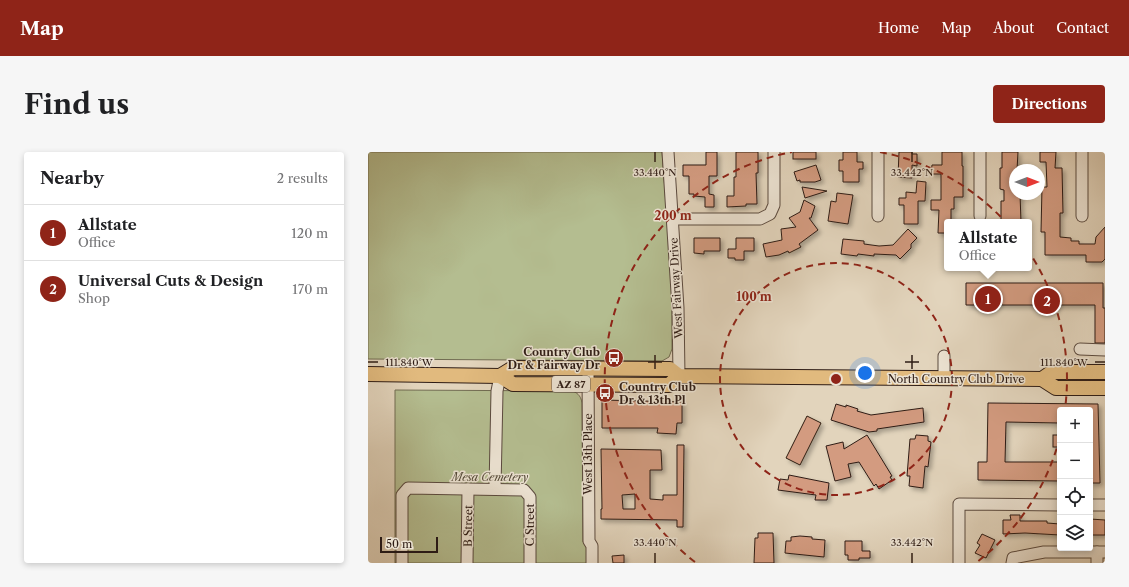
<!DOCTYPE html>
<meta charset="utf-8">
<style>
body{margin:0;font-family:"Libre Caslon Text",serif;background:#f6f6f6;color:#202124}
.controls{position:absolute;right:12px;bottom:12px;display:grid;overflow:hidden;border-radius:4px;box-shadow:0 2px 6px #0003}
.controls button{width:36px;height:36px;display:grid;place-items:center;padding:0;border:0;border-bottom:1px solid #e0e0e0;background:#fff;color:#202124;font:20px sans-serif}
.compass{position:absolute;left:641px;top:12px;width:36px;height:36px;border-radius:50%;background:#fff;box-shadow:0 2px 6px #0003;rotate:90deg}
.scale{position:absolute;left:12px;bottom:10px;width:58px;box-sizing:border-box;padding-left:4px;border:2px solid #2e1c15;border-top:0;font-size:11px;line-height:14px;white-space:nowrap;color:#2e1c15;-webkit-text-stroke:3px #ece3d3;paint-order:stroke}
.you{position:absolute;left:497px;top:221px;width:14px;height:14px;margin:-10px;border:3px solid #fff;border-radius:50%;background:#1a73e8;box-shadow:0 0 0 6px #1a73e833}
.badge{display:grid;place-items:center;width:26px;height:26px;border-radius:50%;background:#8f2418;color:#fff;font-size:13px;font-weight:700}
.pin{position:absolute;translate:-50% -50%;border:2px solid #fff;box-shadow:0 1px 4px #0006}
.popup{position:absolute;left:576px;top:67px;width:88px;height:52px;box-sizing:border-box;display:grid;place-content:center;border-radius:4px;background:#fff;filter:drop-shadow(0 1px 3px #0005);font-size:13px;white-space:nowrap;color:#757577}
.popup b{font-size:15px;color:#202124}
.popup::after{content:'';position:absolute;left:50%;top:100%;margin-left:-8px;border:8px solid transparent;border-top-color:#fff}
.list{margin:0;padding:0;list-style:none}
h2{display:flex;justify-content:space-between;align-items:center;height:52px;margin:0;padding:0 16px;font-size:17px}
h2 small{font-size:13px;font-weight:400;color:#757577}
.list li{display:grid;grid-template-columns:26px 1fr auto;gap:12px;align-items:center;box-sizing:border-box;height:56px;padding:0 16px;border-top:1px solid #e0e0e0}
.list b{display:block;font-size:15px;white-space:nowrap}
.list p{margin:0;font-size:13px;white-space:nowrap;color:#757577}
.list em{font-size:13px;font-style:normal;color:#757577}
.icon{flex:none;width:22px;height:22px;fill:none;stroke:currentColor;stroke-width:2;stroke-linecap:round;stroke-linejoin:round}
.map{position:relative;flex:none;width:737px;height:411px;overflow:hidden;border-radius:4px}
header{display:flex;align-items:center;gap:24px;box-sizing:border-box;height:56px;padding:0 20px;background:#8f2418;color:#fff}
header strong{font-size:19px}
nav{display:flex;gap:22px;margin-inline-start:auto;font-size:14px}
.intro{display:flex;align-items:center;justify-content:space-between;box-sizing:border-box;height:96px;padding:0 24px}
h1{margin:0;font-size:28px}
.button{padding:10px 18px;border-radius:4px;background:#8f2418;color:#fff;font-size:14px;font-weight:700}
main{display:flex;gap:24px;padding:0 24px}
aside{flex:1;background:#fff;border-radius:4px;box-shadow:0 2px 6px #0003}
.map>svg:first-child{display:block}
</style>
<header>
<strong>Map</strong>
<nav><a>Home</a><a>Map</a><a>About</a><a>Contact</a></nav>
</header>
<div class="intro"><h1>Find us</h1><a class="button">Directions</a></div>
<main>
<aside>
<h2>Nearby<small>2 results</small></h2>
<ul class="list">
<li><span class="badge">1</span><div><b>Allstate</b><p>Office</p></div><em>120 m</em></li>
<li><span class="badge">2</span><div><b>Universal Cuts &amp; Design</b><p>Shop</p></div><em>170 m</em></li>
</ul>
</aside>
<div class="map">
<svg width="737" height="411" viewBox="0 0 737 411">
<defs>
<filter id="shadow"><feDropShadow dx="3" dy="3" stdDeviation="2" flood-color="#0004"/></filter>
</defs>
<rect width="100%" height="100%" fill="#e2d4bc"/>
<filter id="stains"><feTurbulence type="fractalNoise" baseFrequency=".005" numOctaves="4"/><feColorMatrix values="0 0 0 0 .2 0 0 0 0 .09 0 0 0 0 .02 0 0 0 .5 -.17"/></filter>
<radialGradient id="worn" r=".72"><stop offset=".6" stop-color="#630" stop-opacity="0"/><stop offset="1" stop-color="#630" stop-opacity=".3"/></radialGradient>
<g fill="#b4bd90" stroke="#716c52">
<polygon points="0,0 294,0 304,130 304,197 301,205 294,209 0,207"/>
<path d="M27,238L205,239C211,242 213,245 214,251L215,390H219L220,411H27Z"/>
</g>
<g fill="#d39b80" stroke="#2e1c15" fill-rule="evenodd" filter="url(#shadow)">
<polygon points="338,0 349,0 349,24 341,24 341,42 346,43 346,55 337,55 337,45 326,44 326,42 321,42 321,24 315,24 315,13 338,13"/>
<polygon points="368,0 390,0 390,21 388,21 389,52 378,52 378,54 359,55 359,44 366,44 366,25 368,25"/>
<rect x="425" y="0" width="23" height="7"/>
<polygon points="475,0 489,0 489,10 495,10 495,17 491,17 491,30 475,30 475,19 471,19 471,8 475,8"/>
<polygon points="531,0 544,0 544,2 549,2 549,14 544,13 544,26 530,25"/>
<polygon points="574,0 594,0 594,14 595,14 595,45 586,45 586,57 583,57 583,70 579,70 579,81 570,81 571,58 563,58 563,48 573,48 573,22 563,22 564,13 574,13"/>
<polygon points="634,0 650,0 649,18 647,18 647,42 652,42 653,70 633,70 633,49 636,49 636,38 632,37 632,16 634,16"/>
<polygon points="672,0 688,0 687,16 694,16 695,61 692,61 692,85 703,86 703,89 711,89 711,92 727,92 728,85 737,75 737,107 734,110 718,110 718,103 677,103 677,80 673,80 674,35 679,35 678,10 672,10"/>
<polygon points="448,13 453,28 447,30 432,30 432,28 429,29 426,20"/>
<polygon points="549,29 558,30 557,49 550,49 550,72 536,72 536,53 531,53 531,46 538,46 538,40 548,41"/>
<polygon points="434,35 459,39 437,46"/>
<polygon points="469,41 485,43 480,72 460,69 463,49 468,50"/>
<polygon points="436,48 447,54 443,66 441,66 450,78 431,92 433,95 421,101 420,99 411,103 398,105 395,92 414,88 413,77 428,75 421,66 432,60"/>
<polygon points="540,77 549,86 543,92 543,96 532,107 528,103 506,102 506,104 490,102 489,104 473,102 475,87 496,89 496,92 511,94 525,93"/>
<polygon points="326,86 352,86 352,99 336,99 336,102 326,101"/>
<polygon points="368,86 386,86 386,99 376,99 376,108 367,108 367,106 360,106 360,97 368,97"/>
<polygon points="598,131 735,131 735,156 737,156 737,191 727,191 727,153 598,153"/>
<polygon points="234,248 314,250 314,271 309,271 308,282 289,281 290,276 234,276"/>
<polygon points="620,251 730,252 732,331 722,331 722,258 692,258 692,271 638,270 637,310 692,310 692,329 610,328 610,310 619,310"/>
<polygon points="468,252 478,255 478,253 490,257 489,259 503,263 555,256 556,270 509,277 509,279 501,280 463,268"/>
<polygon points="439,264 453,271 432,313 418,306"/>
<polygon points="499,283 524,324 522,325 524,328 511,337 508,332 506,334 491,310 480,312 483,325 467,329 458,294 475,290 476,297"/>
<polygon points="548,283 560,284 560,289 563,290 560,315 557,314 555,336 541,334 542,324 539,324 542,287 547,287"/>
<rect x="685" y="283" width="7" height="12"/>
<path d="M309,293H316L315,375H309V368L233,367V357H234L233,297L293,298L294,318H282V347L295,348V343H309ZM267,342V357H255L254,343Z"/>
<polygon points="421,323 461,331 459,348 447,348 448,343 410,338 412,327 420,328"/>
<polygon points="642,363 652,363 652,369 679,369 679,371 692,372 692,383 657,381 635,382 635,368 643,368"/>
<polygon points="722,367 737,368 737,383 722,383"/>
<polygon points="390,381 405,381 406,411 386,411 387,386 390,386"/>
<polygon points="614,382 627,388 618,406 607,401 612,393 609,391"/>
<polygon points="432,384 444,385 444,387 457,388 456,405 417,401 418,389 423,389 423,385"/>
<polygon points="477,389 494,389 494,399 502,399 502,406 491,406 491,408 480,408 480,403 477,403"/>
<polygon points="256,403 256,411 245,411 244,404"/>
</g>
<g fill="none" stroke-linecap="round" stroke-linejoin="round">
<g stroke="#5b4a3f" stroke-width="13">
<g id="minor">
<polyline points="300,0 310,156 311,224"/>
<polyline points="510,64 510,0"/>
<polyline points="612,64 612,0"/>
<polyline points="714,64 714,0"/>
<polyline points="304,67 392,67 402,62 406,53 406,0"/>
<polyline points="712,197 737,198"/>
<polyline points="576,204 576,227"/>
<polyline points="220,216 221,389 224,394 224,411"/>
<polyline points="127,337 129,239 132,224"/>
<polyline points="722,353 737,353"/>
<polyline points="34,411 34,343 40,336 156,338 162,345 162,411"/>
<polyline points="99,411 100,337"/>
<polyline points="591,411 591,352 692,353"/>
<polyline points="644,411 645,406 676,400 737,400"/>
<polyline points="729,411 729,400"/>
</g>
</g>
<g stroke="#2e1c15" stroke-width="16">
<g id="major">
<polyline points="0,222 132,224 145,216 302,217 311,224 674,227 688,236 737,236"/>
<polyline points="132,224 145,232 301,233 311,224"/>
<polyline points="674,227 684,220 737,220"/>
</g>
</g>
<use href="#minor" stroke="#ece3d3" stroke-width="11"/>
<use href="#major" stroke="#e1ba7e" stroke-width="14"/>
</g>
<path fill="none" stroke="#2e1c15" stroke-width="1.5" d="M287,0V10M544,0V10M287,203V217M544,203V217M0,210H10M280,210H294M537,210H551M727,210H737M287,401V411M544,401V411"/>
<g fill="none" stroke="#8f2418" stroke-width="2" stroke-dasharray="7 5">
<circle cx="468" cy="227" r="116"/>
<path d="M692 285A231 231 0 0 1 609 410M327 410A231 231 0 0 1 424 0M512 0A231 231 0 0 1 697 257"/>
</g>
<defs>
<g id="bus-disc" transform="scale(1)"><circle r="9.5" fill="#8f2418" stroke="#ece3d3"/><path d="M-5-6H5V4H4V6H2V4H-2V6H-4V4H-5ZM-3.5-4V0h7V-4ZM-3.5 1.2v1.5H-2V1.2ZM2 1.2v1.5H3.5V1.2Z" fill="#fff"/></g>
</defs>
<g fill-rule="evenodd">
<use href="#bus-disc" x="246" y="206"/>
<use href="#bus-disc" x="237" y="241"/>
</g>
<g text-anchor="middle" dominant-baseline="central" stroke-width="3" stroke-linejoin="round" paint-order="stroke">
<rect fill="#ece3d3" stroke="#67584e" stroke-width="1" x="184" y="224" width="38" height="16" rx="3"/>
<g font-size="10" font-weight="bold" fill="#2e1c15">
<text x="203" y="232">AZ 87</text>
</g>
<g font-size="11" fill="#2e1c15" stroke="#ece3d3">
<text transform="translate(308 136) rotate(-93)">West Fairway Drive</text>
<text x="588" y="227">North Country Club Drive</text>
<text transform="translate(220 302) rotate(-90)">West 13th Place</text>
<text transform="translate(162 373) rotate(-90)">C Street</text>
<text transform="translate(100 374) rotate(-89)">B Street</text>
</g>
<g font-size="11" font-weight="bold" fill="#2e1c15" stroke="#ece3d3" text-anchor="end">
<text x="232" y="200">Country Club<tspan x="232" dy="13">Dr &amp; Fairway Dr</tspan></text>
<text x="251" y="235" text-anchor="start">Country Club<tspan x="251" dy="13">Dr &amp; 13th Pl</tspan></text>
</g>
<g font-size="11" font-style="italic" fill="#564c3a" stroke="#ece3d3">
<text x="122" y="325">Mesa Cemetery</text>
</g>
</g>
<g font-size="10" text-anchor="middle" fill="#2e1c15" stroke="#ece3d3" stroke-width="3" stroke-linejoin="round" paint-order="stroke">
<text x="287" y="24">33.440°N</text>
<text x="544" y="24">33.442°N</text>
<text x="696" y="214">111.840°W</text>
<text x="41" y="214">111.840°W</text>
<text x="287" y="394">33.440°N</text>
<text x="544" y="394">33.442°N</text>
</g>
<circle cx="468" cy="227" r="6" fill="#8f2418" stroke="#ece3d3" stroke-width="2"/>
<g font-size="12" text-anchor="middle" font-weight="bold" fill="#8f2418" stroke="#ece3d3" stroke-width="3" stroke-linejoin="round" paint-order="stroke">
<text x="305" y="68">200 m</text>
<text x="386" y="149">100 m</text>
</g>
<rect width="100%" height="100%" filter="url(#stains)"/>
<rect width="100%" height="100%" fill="url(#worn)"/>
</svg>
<div class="controls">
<button>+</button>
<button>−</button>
<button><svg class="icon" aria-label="locate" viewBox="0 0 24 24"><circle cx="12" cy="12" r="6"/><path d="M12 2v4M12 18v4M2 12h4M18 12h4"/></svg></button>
<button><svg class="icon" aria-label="layers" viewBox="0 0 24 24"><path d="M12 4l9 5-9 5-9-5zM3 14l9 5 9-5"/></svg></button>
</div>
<svg class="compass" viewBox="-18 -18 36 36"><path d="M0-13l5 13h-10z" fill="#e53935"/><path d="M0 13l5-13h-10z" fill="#757577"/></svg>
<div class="scale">50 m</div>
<div class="you"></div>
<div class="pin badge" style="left:620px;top:147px">1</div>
<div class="popup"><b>Allstate</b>Office</div>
<div class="pin badge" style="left:679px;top:149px">2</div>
</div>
</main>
